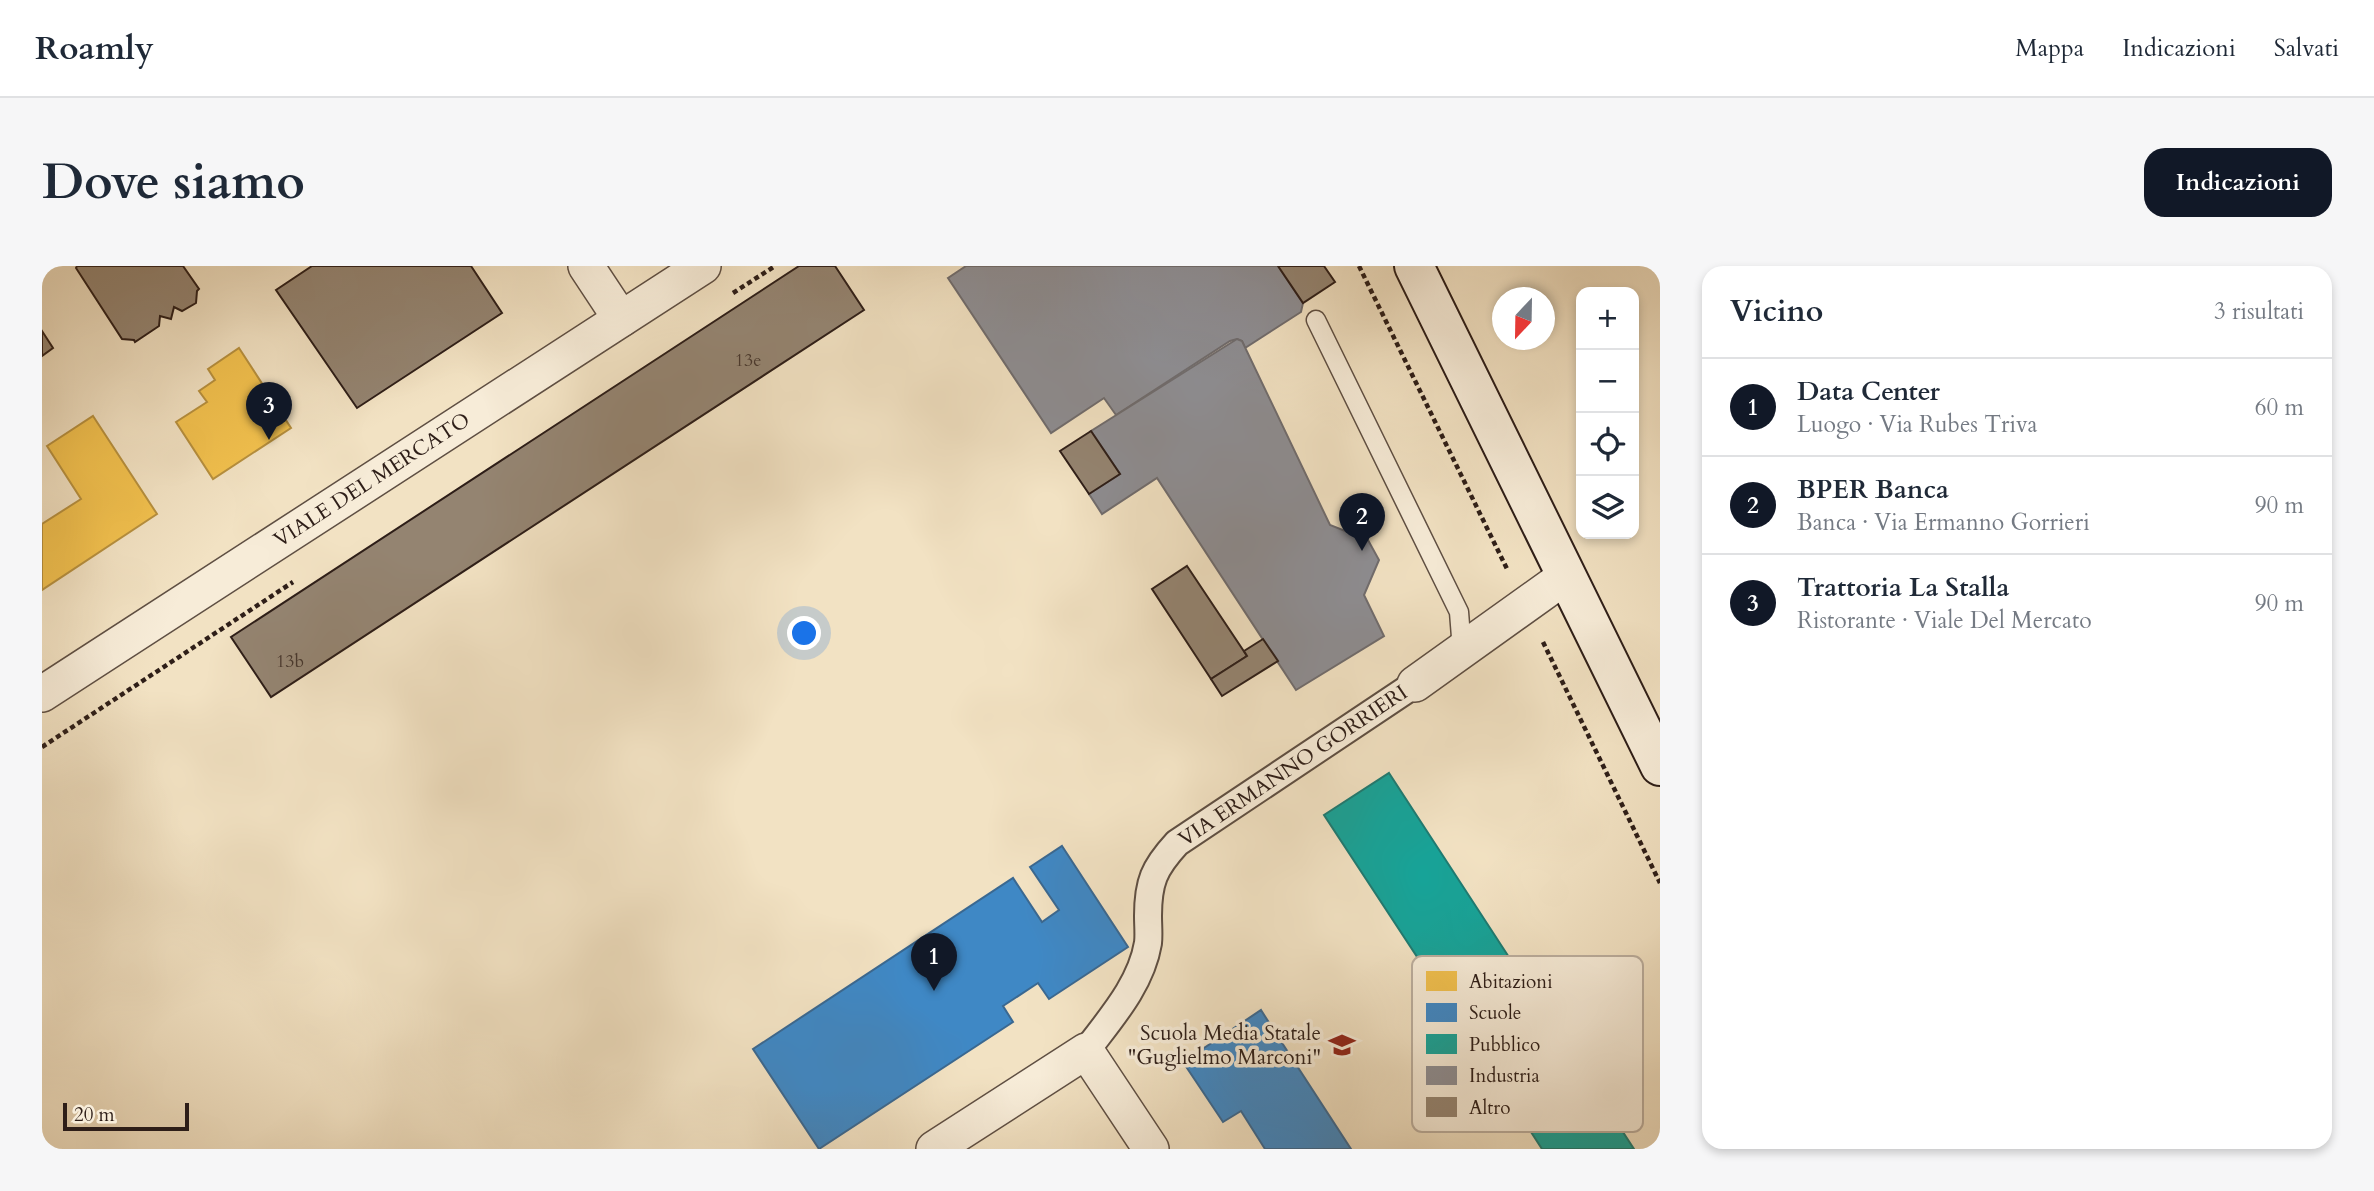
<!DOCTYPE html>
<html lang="it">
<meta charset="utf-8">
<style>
body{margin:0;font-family:Cardo,serif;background:#f6f6f7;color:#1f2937}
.controls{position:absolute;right:21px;top:21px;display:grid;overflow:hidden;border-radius:14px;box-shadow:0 4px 10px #0003}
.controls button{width:63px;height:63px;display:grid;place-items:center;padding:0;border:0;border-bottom:2px solid #e0e1e3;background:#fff;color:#1f2937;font:35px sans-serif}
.compass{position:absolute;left:1450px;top:21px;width:63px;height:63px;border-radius:50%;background:#fff;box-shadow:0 4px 10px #0003;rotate:202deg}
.scale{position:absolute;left:21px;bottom:18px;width:126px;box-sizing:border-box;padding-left:7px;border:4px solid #2e1e18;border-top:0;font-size:19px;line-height:24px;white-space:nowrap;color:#2e1e18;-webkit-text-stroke:5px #f7ecd8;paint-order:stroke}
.you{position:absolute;left:763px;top:368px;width:24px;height:24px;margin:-18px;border:5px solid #fff;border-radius:50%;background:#1a73e8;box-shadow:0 0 0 10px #1a73e833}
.badge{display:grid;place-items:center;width:46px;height:46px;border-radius:50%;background:#111827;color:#fff;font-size:23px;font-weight:700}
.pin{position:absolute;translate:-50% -58px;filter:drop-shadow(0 2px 4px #0008)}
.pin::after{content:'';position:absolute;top:37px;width:24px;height:21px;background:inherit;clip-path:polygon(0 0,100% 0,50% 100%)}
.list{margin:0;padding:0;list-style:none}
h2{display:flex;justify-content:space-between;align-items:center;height:91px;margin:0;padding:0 28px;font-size:30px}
h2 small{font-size:23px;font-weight:400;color:#747a83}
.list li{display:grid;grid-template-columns:46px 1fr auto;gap:21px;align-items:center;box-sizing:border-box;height:98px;padding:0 28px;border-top:2px solid #e0e1e3}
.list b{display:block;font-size:26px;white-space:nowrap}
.list p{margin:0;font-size:23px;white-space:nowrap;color:#747a83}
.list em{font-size:23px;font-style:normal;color:#747a83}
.icon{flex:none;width:38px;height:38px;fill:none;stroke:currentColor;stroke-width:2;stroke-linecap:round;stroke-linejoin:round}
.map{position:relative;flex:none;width:1618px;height:883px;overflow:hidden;border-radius:21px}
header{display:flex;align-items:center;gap:42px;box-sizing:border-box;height:98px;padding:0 35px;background:#fff;border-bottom:2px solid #e0e1e3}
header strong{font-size:33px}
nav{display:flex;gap:38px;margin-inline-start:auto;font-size:24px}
.intro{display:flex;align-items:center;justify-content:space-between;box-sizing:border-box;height:168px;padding:0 42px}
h1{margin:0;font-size:49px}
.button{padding:18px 32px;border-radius:21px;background:#111827;color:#fff;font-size:24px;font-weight:700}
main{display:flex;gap:42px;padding:0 42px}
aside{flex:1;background:#fff;border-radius:21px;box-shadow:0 4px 10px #0003}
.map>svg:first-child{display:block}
</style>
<header>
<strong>Roamly</strong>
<nav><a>Mappa</a><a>Indicazioni</a><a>Salvati</a></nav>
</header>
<div class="intro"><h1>Dove siamo</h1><a class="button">Indicazioni</a></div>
<main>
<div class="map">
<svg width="1618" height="883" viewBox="0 0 1618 883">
<rect width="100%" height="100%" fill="#f2e2c3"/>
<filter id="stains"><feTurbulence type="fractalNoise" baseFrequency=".00286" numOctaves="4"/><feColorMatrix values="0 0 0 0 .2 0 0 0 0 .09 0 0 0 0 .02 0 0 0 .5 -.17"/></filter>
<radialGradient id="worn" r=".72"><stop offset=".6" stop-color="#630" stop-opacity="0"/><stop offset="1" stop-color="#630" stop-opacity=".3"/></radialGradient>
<g fill="#f2c14e" stroke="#b7903e" stroke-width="2">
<polygon points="197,82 249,162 171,213 134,156 165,136 157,125 173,114 166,103"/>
<polygon points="51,150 115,248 0,324 0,258 39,233 5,180"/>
</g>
<g fill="#3f88c5" stroke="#3a6891" stroke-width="2">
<polygon points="1020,580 1086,681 1007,733 996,717 961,740 971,756 777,883 711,783 971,612 1000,656 1017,644 988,601"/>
<polygon points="1219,744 1231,763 1309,883 1223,883 1199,845 1181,856 1141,796"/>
</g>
<polygon fill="#17a398" stroke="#1e7b72" stroke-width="2" points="1347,507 1592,883 1500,883 1456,815 1449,820 1453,826 1423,845 1407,820 1444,796 1282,549"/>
<g fill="#8d8d92" stroke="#706c6d" stroke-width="2">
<polygon points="924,0 1236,0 1261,37 1259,46 1203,82 1200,75 1195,73 1188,75 1074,149 1062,132 1009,167 906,12"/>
<polygon points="1195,73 1200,75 1288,259 1326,274 1337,294 1322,329 1342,370 1254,424 1115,212 1060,248 1047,228 1078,208 1049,165"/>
</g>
<g fill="#948471" stroke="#2e1e18" stroke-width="2">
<polygon points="35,0 141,0 157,23 155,25 154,37 140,45 132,41 129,53 118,50 117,60 93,76 92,74 80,73 34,2"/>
<polygon points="270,0 429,0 460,47 315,142 234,24"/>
<polygon points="757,0 793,0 822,44 229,431 189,371"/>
<polygon points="1236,0 1282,0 1293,16 1261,37"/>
<polygon points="0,65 11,82 0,90"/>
<polygon points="1049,165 1078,208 1047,228 1018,185"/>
<polygon points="1145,300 1205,390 1169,413 1110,323"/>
<polygon points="1221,373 1236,395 1180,430 1169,413 1205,390 1202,385"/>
</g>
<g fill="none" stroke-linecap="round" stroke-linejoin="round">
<g stroke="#5f4f43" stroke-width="21">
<polyline id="service" points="1274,54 1417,346 1420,384"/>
</g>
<g stroke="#5f4f43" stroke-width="30">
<path id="pedestrian" d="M1044,785C1068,753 1099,719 1106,677C1107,669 1106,659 1106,650C1106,616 1112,602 1135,577L1373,418"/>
</g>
<g stroke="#5f4f43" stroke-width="38">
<g id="minor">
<polyline points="544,0 579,53"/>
<polyline points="1373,418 1524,310"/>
<polyline points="0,428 661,0"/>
<polyline points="892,883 1044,785 1109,883"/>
</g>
</g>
<g stroke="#2e1e18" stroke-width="42">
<polyline id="secondary" points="1372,0 1618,500"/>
</g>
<g stroke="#2e1e18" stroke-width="4.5" stroke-dasharray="5 3.5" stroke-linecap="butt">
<polyline points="1317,0 1466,305"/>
<polyline points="691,27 733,0"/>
<polyline points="1501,376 1618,617"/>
<polyline points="0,481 251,316"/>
</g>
<use href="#service" stroke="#f7ecd8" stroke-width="18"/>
<use href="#pedestrian" stroke="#f7ecd8" stroke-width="26"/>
<use href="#minor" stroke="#f7ecd8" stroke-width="35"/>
<use href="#secondary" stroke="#f7ecd8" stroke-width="38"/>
</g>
<defs>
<g id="school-bare" transform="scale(2.1)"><path d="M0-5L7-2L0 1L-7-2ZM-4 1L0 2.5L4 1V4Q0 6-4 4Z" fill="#8f2418" stroke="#f7ecd8" stroke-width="2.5" paint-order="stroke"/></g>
</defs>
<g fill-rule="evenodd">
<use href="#school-bare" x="1300" y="779"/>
</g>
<g text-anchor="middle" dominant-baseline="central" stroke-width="7" stroke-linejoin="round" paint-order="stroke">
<g font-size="18" fill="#48382e">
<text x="706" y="94">13e</text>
<text x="248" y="395">13b</text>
</g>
<g font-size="21" fill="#2e1e18" stroke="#f7ecd8">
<text transform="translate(330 214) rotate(-33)">VIALE DEL MERCATO</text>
<text transform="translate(1251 500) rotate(-34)">VIA ERMANNO GORRIERI</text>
</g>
<g font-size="21" fill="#2e1e18" stroke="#f7ecd8" text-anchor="end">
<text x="1279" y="767">Scuola Media Statale<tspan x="1279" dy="24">"Guglielmo Marconi"</tspan></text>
</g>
</g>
<rect x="1370" y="690" width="231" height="176" rx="10" fill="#f7ecd8" stroke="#bbae9e" stroke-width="2"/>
<rect x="1384" y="705" width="31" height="20" fill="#f2c14e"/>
<rect x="1384" y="737" width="31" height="19" fill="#3f88c5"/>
<rect x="1384" y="768" width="31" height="20" fill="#17a398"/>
<rect x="1384" y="800" width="31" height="19" fill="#8d8d92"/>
<rect x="1384" y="831" width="31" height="20" fill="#948471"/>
<g font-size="19" fill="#2e1e18">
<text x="1427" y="722">Abitazioni</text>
<text x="1427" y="753">Scuole</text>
<text x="1427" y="785">Pubblico</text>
<text x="1427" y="816">Industria</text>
<text x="1427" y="848">Altro</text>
</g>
<rect width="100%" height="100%" filter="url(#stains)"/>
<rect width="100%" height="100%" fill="url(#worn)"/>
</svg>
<div class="controls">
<button>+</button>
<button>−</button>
<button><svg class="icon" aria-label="locate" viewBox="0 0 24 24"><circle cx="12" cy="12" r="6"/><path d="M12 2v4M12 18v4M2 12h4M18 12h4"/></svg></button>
<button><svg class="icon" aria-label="layers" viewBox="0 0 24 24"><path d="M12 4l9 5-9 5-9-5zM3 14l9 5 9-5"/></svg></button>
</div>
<svg class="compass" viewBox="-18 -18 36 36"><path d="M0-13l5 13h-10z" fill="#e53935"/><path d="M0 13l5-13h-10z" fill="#747a83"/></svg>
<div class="scale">20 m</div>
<div class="you"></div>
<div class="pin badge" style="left:892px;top:725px">1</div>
<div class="pin badge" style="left:1320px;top:285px">2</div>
<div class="pin badge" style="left:227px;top:174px">3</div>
</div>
<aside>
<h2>Vicino<small>3 risultati</small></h2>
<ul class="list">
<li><span class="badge">1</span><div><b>Data Center</b><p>Luogo · Via Rubes Triva</p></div><em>60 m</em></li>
<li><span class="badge">2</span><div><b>BPER Banca</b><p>Banca · Via Ermanno Gorrieri</p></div><em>90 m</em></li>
<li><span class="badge">3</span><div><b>Trattoria La Stalla</b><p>Ristorante · Viale Del Mercato</p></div><em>90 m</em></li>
</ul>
</aside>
</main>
